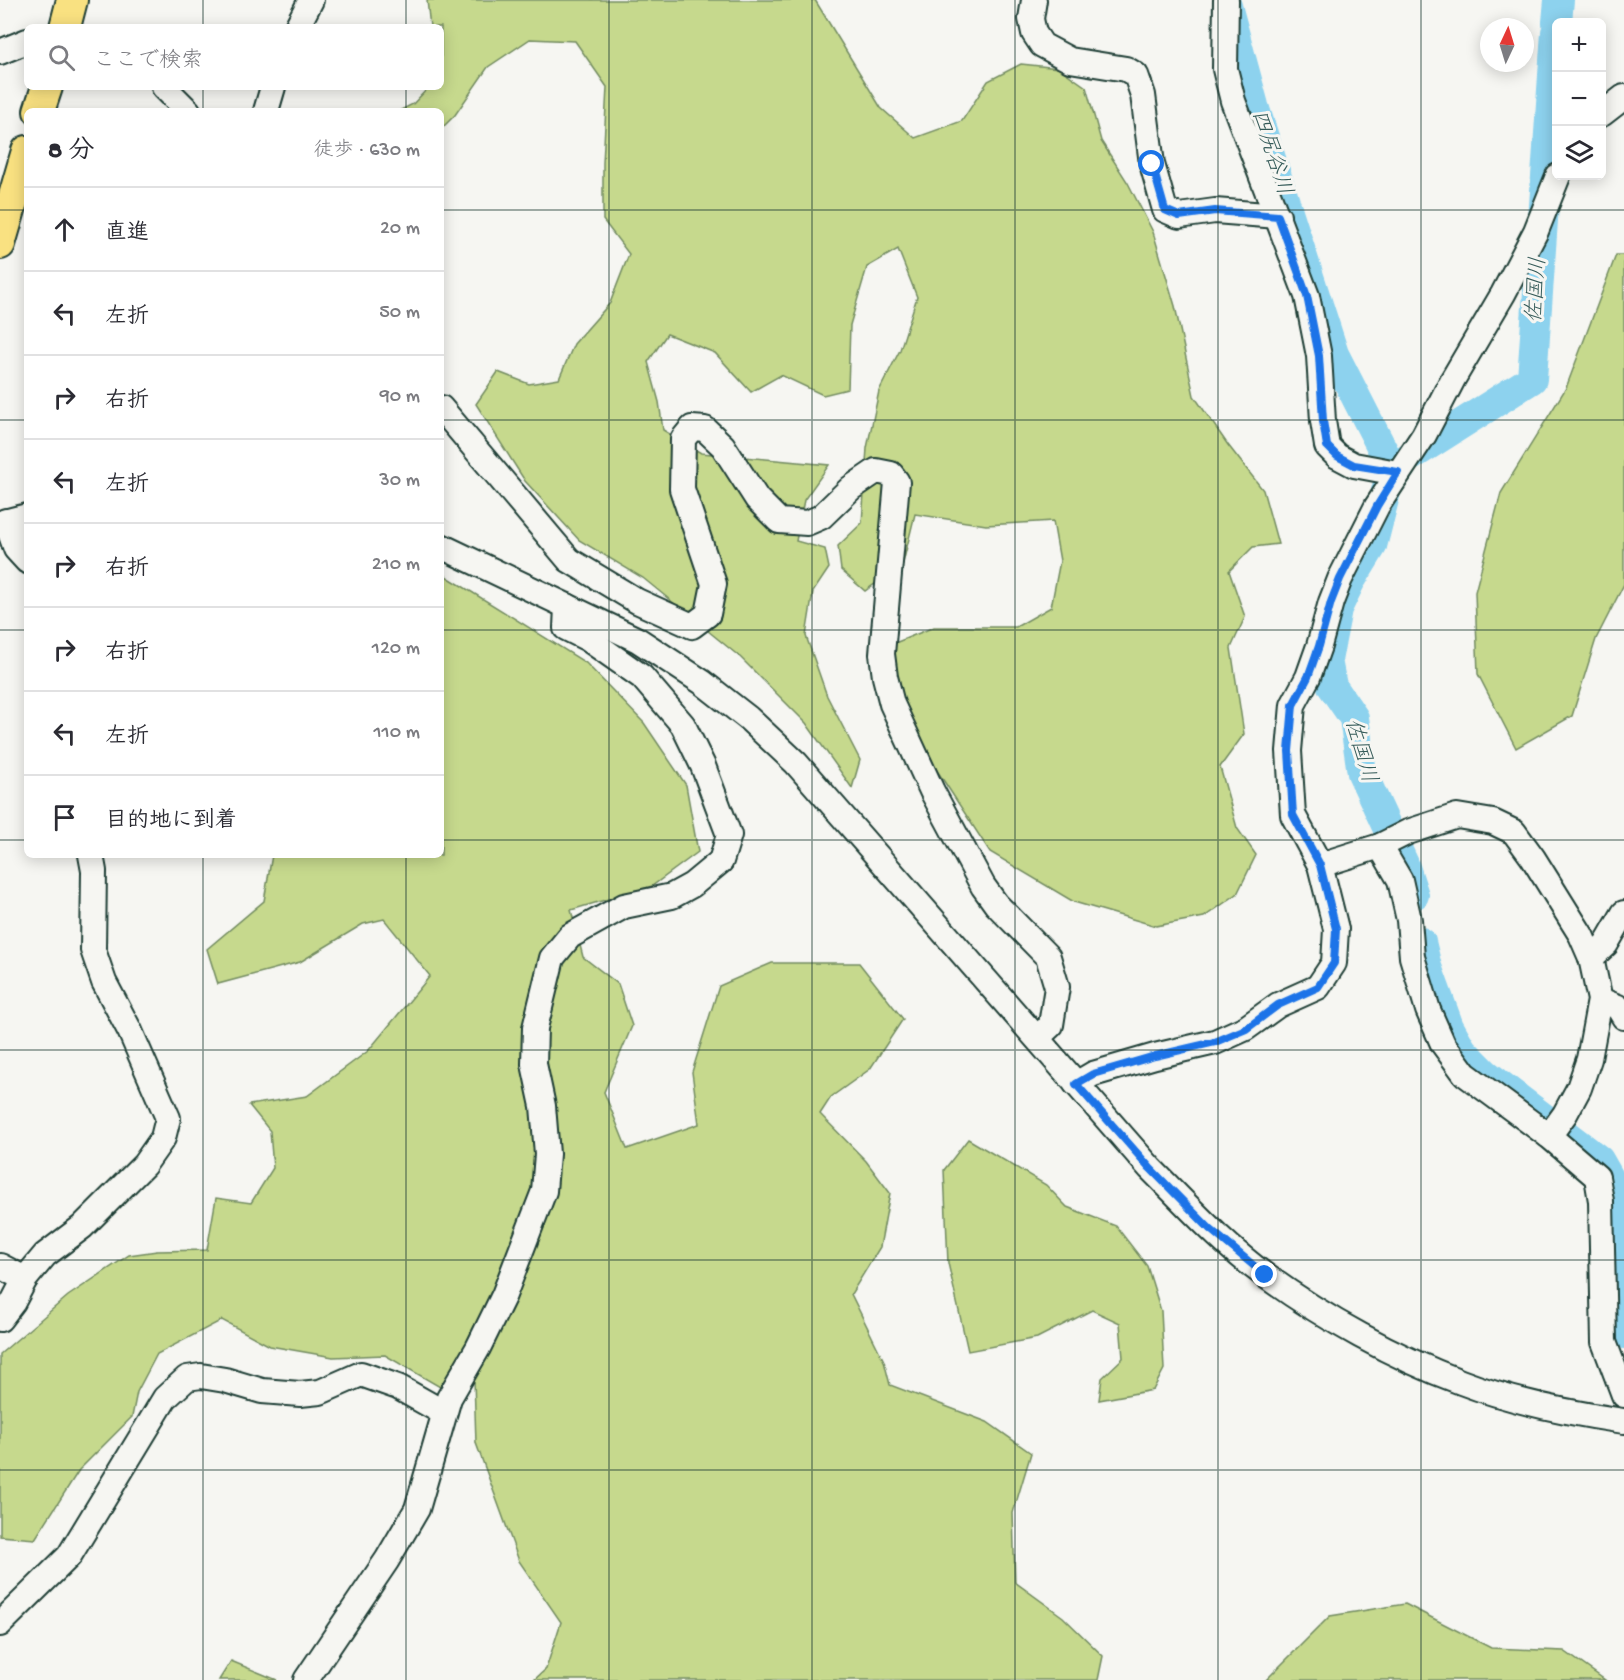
<!DOCTYPE html>
<html lang="ja">
<meta charset="utf-8">
<style>
body{margin:0;font-family:"Gochi Hand","Klee One",sans-serif;background:#f2f2f3;color:#2b2b33}
.controls{position:absolute;right:18px;top:18px;display:grid;overflow:hidden;border-radius:9px;box-shadow:0 3px 15px #0003}
.controls button{width:54px;height:54px;display:grid;place-items:center;padding:0;border:0;border-bottom:2px solid #e1e1e2;background:#fff;color:#2b2b33;font:30px sans-serif}
.compass{position:absolute;left:1480px;top:18px;width:54px;height:54px;border-radius:50%;background:#fff;box-shadow:0 3px 15px #0003;rotate:4deg}
.stop{position:absolute;width:18px;height:18px;margin:-14px;border:4px solid #1a73e8;border-radius:50%;background:#fff}
.stop.end{background:#1a73e8;border-color:#fff;box-shadow:0 2px 6px #0008}
.list{margin:0;padding:0;list-style:none}
h2{display:flex;justify-content:space-between;align-items:center;height:78px;margin:0;padding:0 24px;font-size:26px}
h2 small{font-size:20px;font-weight:400;color:#7c7c81}
.list li{display:grid;grid-template-columns:39px 1fr auto;gap:18px;align-items:center;box-sizing:border-box;height:84px;padding:0 24px;border-top:2px solid #e1e1e2}
.list b{display:block;font-size:22px;white-space:nowrap}
.list em{font-size:20px;font-style:normal;color:#7c7c81}
.icon{flex:none;width:33px;height:33px;fill:none;stroke:currentColor;stroke-width:2;stroke-linecap:round;stroke-linejoin:round}
.map{position:relative;flex:none;width:1624px;height:1680px;overflow:hidden}
.search{position:absolute;background:#fff;box-shadow:0 3px 15px #0003;left:24px;top:24px;width:420px;height:66px;display:flex;align-items:center;gap:15px;box-sizing:border-box;padding:0 21px;border-radius:9px;color:#7c7c81;font-size:22px}
.panel{position:absolute;background:#fff;box-shadow:0 3px 15px #0003;left:24px;top:108px;width:420px;height:750px;border-radius:9px}
.map>svg:first-child{display:block}
</style>
<div class="map">
<svg width="1624" height="1680" viewBox="0 0 1624 1680">
<rect width="100%" height="100%" fill="#f6f6f2"/>
<filter id="ink" filterUnits="userSpaceOnUse"><feTurbulence type="fractalNoise" baseFrequency=".0167" numOctaves="2"/><feDisplacementMap in="SourceGraphic" scale="12" xChannelSelector="R" yChannelSelector="G"/><feConvolveMatrix kernelMatrix="1 2 1 2 8 2 1 2 1" color-interpolation-filters="sRGB"/></filter>
<g filter="url(#ink)">
<g fill="#c6d98d" stroke="#728b60" stroke-width="1.5">
<polygon points="427,0 815,0 881,108 915,138 962,121 988,81 1021,64 1059,68 1086,87 1101,141 1128,183 1153,232 1175,306 1194,396 1228,445 1263,490 1278,544 1253,547 1229,571 1245,617 1231,648 1244,734 1220,767 1237,828 1256,855 1237,894 1204,917 1156,926 1074,902 990,852 938,772 907,713 890,645 934,627 1016,627 1051,607 1060,561 1053,521 986,525 915,514 903,563 865,591 841,570 838,546 862,523 867,448 879,391 900,350 917,297 898,249 867,267 850,325 848,389 823,395 781,375 751,392 715,353 667,334 648,362 659,402 663,430 701,453 829,465 804,500 796,541 825,549 829,568 813,592 806,636 827,696 860,760 852,788 806,723 740,657 643,578 579,540 525,481 476,404 498,372 529,384 559,379 574,344 610,303 629,254 603,220 603,163 607,87 575,41 530,39 488,67 455,115 441,129 441,111 399,111 413,104 429,87 441,87 441,27 430,27"/>
<polygon points="1616,255 1624,255 1624,584 1596,639 1572,716 1516,748 1478,674 1475,592 1501,493 1566,388"/>
<polygon points="441,573 586,663 644,723 686,785 698,852 652,886 571,910 583,957 618,984 632,1026 604,1092 627,1149 699,1124 692,1072 719,986 772,963 859,963 903,1019 870,1069 831,1097 820,1114 866,1161 890,1193 880,1247 851,1294 884,1361 890,1385 987,1422 1031,1453 1013,1513 1015,1582 1063,1617 1103,1656 1098,1680 534,1680 546,1669 561,1622 519,1561 476,1443 474,1379 440,1387 385,1355 333,1357 270,1346 222,1320 157,1354 137,1392 132,1417 79,1470 35,1539 0,1536 0,1354 68,1296 129,1255 157,1251 207,1250 216,1198 251,1203 273,1168 270,1131 249,1105 307,1096 368,1051 430,976 384,919 363,924 300,962 218,984 207,949 264,901 272,855 441,855"/>
<polygon points="968,1139 1046,1185 1067,1207 1116,1226 1147,1266 1161,1311 1164,1369 1153,1390 1099,1400 1102,1378 1123,1358 1120,1323 1092,1310 1037,1338 968,1351 948,1263 944,1170"/>
<polygon points="1405,1604 1491,1648 1564,1651 1605,1680 1266,1680 1330,1616"/>
<polygon points="231,1661 277,1680 219,1680"/>
</g>
<g fill="none" stroke-linecap="round" stroke-linejoin="round">
<g stroke="#8dd2ee" stroke-width="30">
<polyline points="1227,6 1254,106 1334,354 1392,468"/>
<polyline points="1557,22 1559,0"/>
<polyline points="1414,895 1404,864 1362,773 1354,718 1332,686 1327,660 1337,609 1350,582 1372,546 1392,468 1532,379 1556,32"/>
<polyline points="1421,942 1427,967 1449,1027 1462,1050 1486,1074 1599,1160 1611,1181 1619,1294 1624,1334"/>
</g>
<g stroke="#1f3d34" stroke-width="28">
<g id="minor">
<polyline points="1034,0 1031,19 1034,33 1042,45 1070,60 1126,69 1136,75 1143,95 1152,164 1165,210 1179,216 1215,211 1278,216"/>
<polyline points="1226,0 1225,69 1233,101 1307,296 1319,356 1323,421 1327,446 1337,456 1354,465 1397,473"/>
<polyline points="297,27 311,0"/>
<polyline points="0,52 27,41"/>
<polyline points="164,87 188,111"/>
<polyline points="266,111 273,87"/>
<polyline points="1602,114 1624,97"/>
<polyline points="441,408 569,560 637,601 692,626 708,614 714,584 682,489 683,439 692,428 705,429 723,446 757,499 779,521 807,523 821,517 851,488 876,471 891,474 897,482 882,654 885,677 892,704 932,791 983,886 996,904 1048,957 1057,987 1051,1025 1037,1038"/>
<polyline points="6,521 16,549 27,561"/>
<polyline points="0,523 27,516"/>
<path d="M441,546L638,640L702,682L748,718L796,763L1150,1168C1187,1205 1223,1245 1266,1276C1324,1318 1394,1357 1461,1382C1513,1402 1569,1413 1624,1421"/>
<polyline points="1380,846 1400,880 1409,920 1412,957 1428,1010 1443,1044 1465,1074 1549,1136 1597,1177 1601,1201 1604,1342 1624,1395"/>
<polyline points="1320,865 1380,846 1408,832 1457,816 1493,822 1514,832 1533,858 1581,935 1591,958 1600,1000 1589,1059 1579,1088 1565,1114 1549,1136"/>
<polyline points="1591,958 1606,944 1624,913"/>
<polyline points="1600,1000 1618,1007 1624,1017"/>
<polyline points="1076,1084 1093,1074 1155,1056 1215,1042 1246,1028 1278,1005 1318,987 1334,963 1336,929 1320,865 1293,815 1289,751 1293,705 1308,677 1319,646 1331,602 1340,579 1377,506 1424,435 1453,379 1503,294 1536,231 1558,176"/>
<polyline points="0,1266 25,1279"/>
<polyline points="0,1319 13,1302 25,1279 45,1255 82,1227 144,1165 163,1138 168,1118 130,1031 104,982 93,950 94,871 91,855"/>
<polyline points="0,1624 69,1556 165,1398 187,1378 201,1376 225,1380 262,1391 300,1394 320,1392 361,1374 398,1387 444,1413"/>
<polyline points="306,1680 387,1560 417,1509 449,1398 478,1348 504,1295 544,1191 547,1154 543,1106 534,1064 535,1028 552,958 570,936 624,906 672,896 692,885 721,861 729,835 703,766 683,725 642,677 588,639 566,628 567,606"/>
</g>
</g>
<g stroke="#1f3d34" stroke-width="34">
<g id="major">
<polyline points="65,27 72,0"/>
<polyline points="39,111 47,87"/>
<polyline points="0,244 27,151"/>
</g>
</g>
<use href="#minor" stroke="#f6f6f2" stroke-width="24"/>
<use href="#major" stroke="#f9e181" stroke-width="30"/>
</g>
</g>
<g fill="none" stroke-linecap="round" stroke-linejoin="round" filter="url(#ink)">
<polyline stroke="#1a73e8" stroke-width="8" points="1152,164 1165,210 1179,216 1215,211 1278,216 1307,296 1319,356 1323,421 1327,446 1337,456 1354,465 1398,472 1377,506 1340,579 1331,602 1319,646 1308,677 1293,705 1289,751 1293,815 1320,865 1336,929 1334,963 1318,987 1278,1005 1246,1029 1215,1042 1155,1056 1093,1074 1076,1084 1150,1168 1210,1229 1265,1275"/>
</g>
<path fill="none" stroke="#1f3d34" stroke-width="1.5" stroke-opacity="0.55" d="M203,0V27M406,0V27M609,0V1680M812,0V1680M1015,0V1680M1218,0V1680M1421,0V1680M203,87V111M406,87V111M0,210H27M441,210H1624M0,420H27M441,420H1624M0,630H27M441,630H1624M0,840H27M441,840H1624M203,855V1680M406,855V1680M0,1050H1624M0,1260H1624M0,1470H1624"/>
<g text-anchor="middle" dominant-baseline="central" stroke-width="6" stroke-linejoin="round" paint-order="stroke">
<g font-size="22" font-style="italic" fill="#355b59" stroke="#f6f6f2">
<text transform="translate(1270 153) rotate(72)">四尻谷川</text>
<text transform="translate(1538 290) rotate(-86)">佐国川</text>
<text transform="translate(1359 751) rotate(74)">佐国川</text>
</g>
</g>
</svg>
<div class="controls">
<button>+</button>
<button>−</button>
<button><svg class="icon" aria-label="layers" viewBox="0 0 24 24"><path d="M12 4l9 5-9 5-9-5zM3 14l9 5 9-5"/></svg></button>
</div>
<svg class="compass" viewBox="-18 -18 36 36"><path d="M0-13l5 13h-10z" fill="#e53935"/><path d="M0 13l5-13h-10z" fill="#7c7c81"/></svg>
<div class="stop" style="left:1152px;top:164px"></div>
<div class="stop end" style="left:1265px;top:1275px"></div>
<div class="search"><svg class="icon" aria-label="search" viewBox="0 0 24 24"><circle cx="10" cy="10" r="6"/><path d="M15 15l6 6"/></svg>ここで検索</div>
<section class="panel">
<h2>8 分<small>徒歩 · 630 m</small></h2>
<ul class="list">
<li><svg class="icon" aria-label="ahead" viewBox="0 0 24 24"><path d="M12 20V5M6 11l6-6 6 6"/></svg><div><b>直進</b></div><em>20 m</em></li>
<li><svg class="icon" aria-label="left" viewBox="0 0 24 24"><path d="M17 20v-9H6M10 6l-5 5 5 5"/></svg><div><b>左折</b></div><em>50 m</em></li>
<li><svg class="icon" aria-label="right" viewBox="0 0 24 24"><path d="M7 20v-9h11M14 6l5 5-5 5"/></svg><div><b>右折</b></div><em>90 m</em></li>
<li><svg class="icon" aria-label="left" viewBox="0 0 24 24"><path d="M17 20v-9H6M10 6l-5 5 5 5"/></svg><div><b>左折</b></div><em>30 m</em></li>
<li><svg class="icon" aria-label="right" viewBox="0 0 24 24"><path d="M7 20v-9h11M14 6l5 5-5 5"/></svg><div><b>右折</b></div><em>210 m</em></li>
<li><svg class="icon" aria-label="right" viewBox="0 0 24 24"><path d="M7 20v-9h11M14 6l5 5-5 5"/></svg><div><b>右折</b></div><em>120 m</em></li>
<li><svg class="icon" aria-label="left" viewBox="0 0 24 24"><path d="M17 20v-9H6M10 6l-5 5 5 5"/></svg><div><b>左折</b></div><em>110 m</em></li>
<li><svg class="icon" aria-label="arrive" viewBox="0 0 24 24"><path d="M6 21V4h12l-3 4 3 4H6"/></svg><div><b>目的地に到着</b></div></li>
</ul>
</section>
</div>
